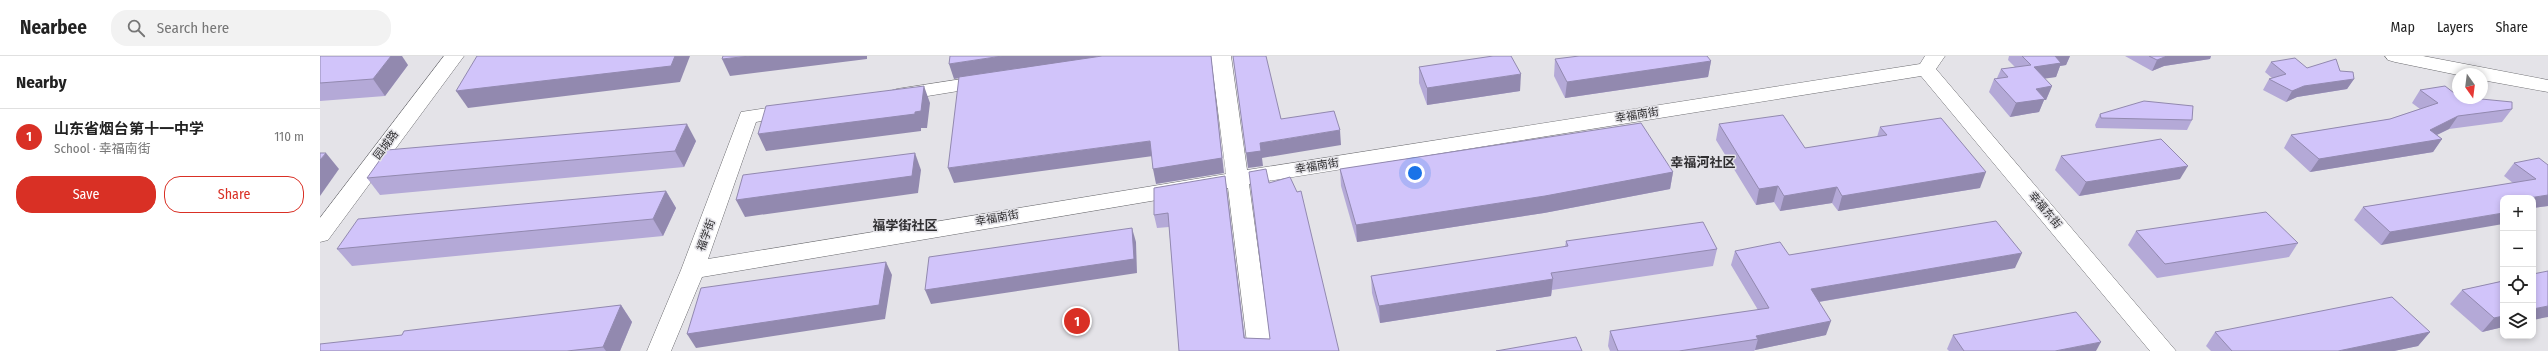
<!DOCTYPE html>
<meta charset="utf-8">
<style>
body{margin:0;font-family:"Fira Sans Condensed","Noto Sans SC",sans-serif;background:#f2f2f2;color:#222}
.controls{position:absolute;right:12px;bottom:12px;display:grid;overflow:hidden;border-radius:8px;box-shadow:0 2px 6px #0003}
.controls button{width:36px;height:36px;display:grid;place-items:center;padding:0;border:0;border-bottom:1px solid #e0e0e0;background:#fff;color:#222;font:20px sans-serif}
.compass{position:absolute;left:2132px;top:12px;width:36px;height:36px;border-radius:50%;background:#fff;box-shadow:0 2px 6px #0003;rotate:166deg}
.you{position:absolute;left:1095px;top:117px;width:14px;height:14px;margin:-10px;border:3px solid #fff;border-radius:50%;background:#1a73e8;box-shadow:0 0 0 6px #1a73e833}
.badge{display:grid;place-items:center;width:26px;height:26px;border-radius:50%;background:#d93025;color:#fff;font-size:13px;font-weight:700}
.pin{position:absolute;translate:-50% -50%;border:2px solid #fff;box-shadow:0 1px 4px #0006}
.list{margin:0;padding:0;list-style:none}
h2{display:flex;justify-content:space-between;align-items:center;height:52px;margin:0;padding:0 16px;font-size:17px}
h2 small{font-size:13px;font-weight:400;color:#767676}
.list li{display:grid;grid-template-columns:26px 1fr auto;gap:12px;align-items:center;box-sizing:border-box;height:56px;padding:0 16px;border-top:1px solid #e0e0e0}
.list b{display:block;font-size:15px;white-space:nowrap}
.list p{margin:0;font-size:13px;white-space:nowrap;color:#767676}
.list em{font-size:13px;font-style:normal;color:#767676}
.actions{display:flex;gap:8px;padding:12px 16px}
.actions a{flex:1;padding:9px 0;border:1px solid #d93025;border-radius:16px;text-align:center;font-size:14px;color:#d93025}
.actions .main{background:#d93025;color:#fff}
.icon{flex:none;width:22px;height:22px;fill:none;stroke:currentColor;stroke-width:2;stroke-linecap:round;stroke-linejoin:round}
.map{position:relative;flex:none;width:2228px;height:295px;overflow:hidden}
header{display:flex;align-items:center;gap:24px;box-sizing:border-box;height:56px;padding:0 20px;background:#fff;border-bottom:1px solid #e0e0e0}
header strong{font-size:19px}
nav{display:flex;gap:22px;margin-inline-start:auto;font-size:14px}
.search{width:280px;height:36px;background:#f2f2f2;display:flex;align-items:center;gap:10px;box-sizing:border-box;padding:0 14px;border-radius:16px;color:#767676;font-size:15px}
main{display:flex}
aside{flex:1;background:#fff}
.map>svg:first-child{display:block}
</style>
<header>
<strong>Nearbee</strong>
<div class="search"><svg class="icon" aria-label="search" viewBox="0 0 24 24"><circle cx="10" cy="10" r="6"/><path d="M15 15l6 6"/></svg>Search here</div>
<nav><a>Map</a><a>Layers</a><a>Share</a></nav>
</header>
<main>
<aside>
<h2>Nearby<small></small></h2>
<ul class="list">
<li><span class="badge">1</span><div><b>山东省烟台第十一中学</b><p>School · 幸福南街</p></div><em>110 m</em></li>
</ul>
<div class="actions"><a class="main">Save</a><a>Share</a></div>
</aside>
<div class="map">
<svg width="2228" height="295" viewBox="0 0 2228 295">
<rect width="100%" height="100%" fill="#e4e3e8"/>
<g fill="none" stroke-linecap="round" stroke-linejoin="round">
<g stroke="#6b6b6f" stroke-width="1">
<g id="minor">
<polygon points="124,0 144,0 8,184 0,186 0,162"/>
<polygon points="891,0 911,0 927,114 1600,8 1605,0 1625,0 1616,13 1856,295 1830,295 1601,20 929,128 952,295 928,295 908,132 382,221 351,295 327,295 361,214 421,56 474,48 481,50 484,54 481,58 436,66 388,203 906,118"/>
<polygon points="2065,0 2103,0 2228,24 2228,36 2162,24 2162,18 2138,19 2075,6 2068,4"/>
<polygon points="668,19 675,21 678,25 675,29 577,45 570,43 567,39 570,35 577,33"/>
</g>
</g>
<use href="#minor" fill="#fff" fill-rule="evenodd"/>
</g>
<g fill="#b4a9d7">
<polygon points="0,0 88,9 65,40 0,45"/>
<polygon points="1689,0 1750,0 1746,9 1740,10 1736,21 1724,22 1732,30 1726,44 1724,44 1719,56 1690,61 1669,36 1674,23 1677,22 1681,13 1695,11 1688,4"/>
<polygon points="1805,0 1891,0 1890,3 1844,10 1832,15"/>
<polygon points="1235,3 1391,5 1388,21 1245,42 1234,20"/>
<polygon points="1951,6 1987,12 2020,15 2034,23 2027,33 1977,41 1966,46 1943,34 1949,23 1952,22 1945,16"/>
<polygon points="1099,11 1200,35 1107,49 1099,27"/>
<polygon points="2100,34 2192,53 2182,66 2129,73 2117,79 2122,83 2113,96 1990,116 1964,92 1971,79 2070,63 2100,53 2092,47"/>
<polygon points="1780,58 1872,64 1867,74 1776,72 1775,69"/>
<polygon points="1399,68 1485,92 1557,81 1560,71 1660,132 1518,155 1512,147 1460,155 1454,146 1436,149 1396,84"/>
<polygon points="376,85 364,111 60,139 47,122"/>
<polygon points="1741,100 1860,123 1759,140 1735,114"/>
<polygon points="2194,107 2228,109 2228,150 2213,152 2213,142 2061,189 2034,164 2043,151 2193,127 2184,120"/>
<polygon points="1020,113 1353,116 1350,133 1224,157 1037,186 1021,130"/>
<polygon points="905,120 925,282 950,283 949,127 1019,295 859,295 849,171 837,172 834,159"/>
<polygon points="346,135 356,152 343,180 32,210 17,193"/>
<polygon points="1816,175 1978,187 1969,201 1837,222 1808,189"/>
<polygon points="1246,185 1397,193 1393,210 1232,234 1231,240 1060,267 1052,237 1051,220 1245,191"/>
<polygon points="1415,195 1469,199 1695,212 1499,246 1506,279 1435,294 1434,295 1290,295 1288,290 1290,275 1438,254 1411,209"/>
<polygon points="2183,225 2183,271 2162,276 2130,248 2142,234"/>
<polygon points="301,249 312,266 300,295 0,295 82,279"/>
<polygon points="1895,276 2110,276 2098,290 2074,295 1891,295 1886,290"/>
<polygon points="1633,279 1776,295 1629,295 1627,293"/>
</g>
<g fill="#9289af">
<polygon points="71,0 82,0 88,9 65,40 53,23"/>
<polygon points="355,0 370,0 360,26 148,52 136,35"/>
<polygon points="430,0 547,0 547,3 410,20 402,3"/>
<polygon points="682,0 786,0 634,23 629,8"/>
<polygon points="891,0 904,117 836,128 833,113"/>
<polygon points="1732,0 1750,0 1746,9 1740,10 1736,21 1708,25 1714,11"/>
<polygon points="1847,0 1891,0 1890,3 1844,10 1832,15 1837,4"/>
<polygon points="1391,5 1388,21 1245,42 1247,26"/>
<polygon points="1201,18 1200,35 1107,49 1107,32"/>
<polygon points="2034,23 2027,33 1977,41 1966,46 1972,35 1984,30"/>
<polygon points="604,30 610,47 607,72 601,72 601,75 446,95 438,78 595,56"/>
<polygon points="1732,30 1726,44 1724,44 1719,56 1690,61 1696,47 1716,33"/>
<polygon points="2138,60 2129,73 2102,86 2122,83 2113,96 1990,116 1999,103 2110,74"/>
<polygon points="367,68 376,85 364,111 355,95"/>
<polygon points="1020,74 1021,89 942,102 943,110 928,112 926,97 940,87"/>
<polygon points="830,85 833,100 634,127 628,112"/>
<polygon points="6,97 19,113 0,140 0,104"/>
<polygon points="595,97 601,114 598,137 425,161 416,144"/>
<polygon points="1868,110 1860,123 1759,140 1766,126"/>
<polygon points="1353,116 1350,133 1224,157 1037,186 1036,169"/>
<polygon points="1666,116 1660,132 1518,155 1522,140"/>
<polygon points="905,120 907,134 926,295 924,282"/>
<polygon points="1458,130 1454,146 1436,149 1439,133"/>
<polygon points="1517,131 1512,147 1460,155 1464,140"/>
<polygon points="346,135 356,152 343,180 333,163"/>
<polygon points="2228,139 2228,150 2213,152 2213,142 2209,142"/>
<polygon points="2183,157 2183,168 2061,189 2070,176"/>
<polygon points="812,172 816,186 817,217 611,248 605,234"/>
<polygon points="1702,197 1695,212 1486,248 1491,233"/>
<polygon points="566,206 572,219 565,263 376,292 367,278"/>
<polygon points="1233,223 1231,240 1060,267 1059,250"/>
<polygon points="301,249 312,266 300,295 286,295 283,291"/>
<polygon points="2228,250 2228,261 2213,264 2213,253"/>
<polygon points="2183,260 2183,271 2162,276 2174,262"/>
<polygon points="1511,265 1506,279 1435,294 1438,283 1436,280"/>
<polygon points="2110,276 2098,290 2074,295 2018,295"/>
<polygon points="1781,286 1776,295 1735,295"/>
</g>
<g fill="#d1c4fa" stroke="#9289af">
<polygon points="0,0 71,0 53,23 0,27"/>
<polygon points="157,0 355,0 351,10 136,35"/>
<polygon points="403,0 430,0 402,3"/>
<polygon points="630,0 682,0 629,8"/>
<polygon points="782,0 891,0 902,102 833,113 830,85 628,112 639,21"/>
<polygon points="913,0 946,0 961,63 1014,55 1020,74 940,87 941,95 926,97"/>
<polygon points="1173,0 1191,0 1201,18 1107,32 1099,11"/>
<polygon points="1259,0 1387,0 1391,5 1247,26 1235,3"/>
<polygon points="1702,0 1735,0 1741,7 1714,11 1732,30 1716,33 1725,43 1696,47 1674,23 1688,21 1681,13 1711,9"/>
<polygon points="1829,0 1847,0 1837,4"/>
<polygon points="1975,2 1987,12 2016,3 2020,15 2033,16 2034,23 1984,30 1972,35 1949,23 1966,18 1951,6"/>
<polygon points="604,30 601,55 595,56 595,58 438,78 446,50"/>
<polygon points="2125,30 2138,40 2138,42 2151,42 2192,46 2192,53 2138,60 2110,74 2122,83 1999,103 1971,79 2070,63 2118,47 2100,34"/>
<polygon points="1824,45 1873,50 1872,64 1781,62 1780,58"/>
<polygon points="1463,59 1485,92 1567,79 1560,71 1621,62 1666,116 1522,140 1517,131 1464,140 1458,130 1439,133 1399,68"/>
<polygon points="1321,67 1353,116 1225,140 1036,169 1020,113"/>
<polygon points="367,68 355,95 47,122 67,94"/>
<polygon points="1841,83 1868,110 1766,126 1741,100"/>
<polygon points="0,97 6,97 0,104"/>
<polygon points="595,97 592,120 416,144 423,119"/>
<polygon points="2219,102 2228,109 2228,139 2209,142 2183,142 2183,157 2070,176 2043,151 2216,123 2194,107"/>
<polygon points="946,113 949,127 970,121 977,136 981,135 1019,295 859,295 848,157 834,159 834,132 905,120 924,282 950,283 929,116"/>
<polygon points="346,135 333,163 17,193 38,163"/>
<polygon points="1946,156 1978,187 1845,208 1816,175"/>
<polygon points="1676,165 1702,197 1491,233 1511,265 1436,280 1438,283 1359,295 1298,295 1290,275 1449,252 1415,195 1460,186 1469,199"/>
<polygon points="1383,166 1397,193 1231,217 1233,223 1059,250 1051,220 1248,190 1246,185"/>
<polygon points="812,172 814,203 605,234 609,201"/>
<polygon points="566,206 559,249 367,278 381,232"/>
<polygon points="2228,215 2228,250 2213,253 2213,218"/>
<polygon points="2183,225 2183,260 2174,262 2142,234"/>
<polygon points="2072,241 2110,276 2018,295 1912,295 1895,276"/>
<polygon points="301,249 283,291 247,295 0,295 0,288 82,279 84,275"/>
<polygon points="1756,256 1781,286 1735,295 1644,295 1633,279"/>
<polygon points="1256,281 1262,295 1176,295"/>
</g>
<g text-anchor="middle" dominant-baseline="central" stroke-width="3" stroke-linejoin="round" paint-order="stroke">
<g font-size="11" fill="#2f2e30" stroke="#e4e3e8">
<text transform="translate(1317 59) rotate(-9)">幸福南街</text>
<text transform="translate(66 89) rotate(-53)">园城路</text>
<text transform="translate(997 110) rotate(-9)">幸福南街</text>
<text transform="translate(1725 154) rotate(50)">幸福东街</text>
<text transform="translate(677 162) rotate(-10)">幸福南街</text>
<text transform="translate(386 179) rotate(-70)">福学街</text>
</g>
<g font-size="13" font-weight="bold" fill="#2f2e30" stroke="#e4e3e8">
<text x="1383" y="106">幸福河社区</text>
<text x="585" y="169">福学街社区</text>
</g>
</g>
</svg>
<div class="controls">
<button>+</button>
<button>−</button>
<button><svg class="icon" aria-label="locate" viewBox="0 0 24 24"><circle cx="12" cy="12" r="6"/><path d="M12 2v4M12 18v4M2 12h4M18 12h4"/></svg></button>
<button><svg class="icon" aria-label="layers" viewBox="0 0 24 24"><path d="M12 4l9 5-9 5-9-5zM3 14l9 5 9-5"/></svg></button>
</div>
<svg class="compass" viewBox="-18 -18 36 36"><path d="M0-13l5 13h-10z" fill="#e53935"/><path d="M0 13l5-13h-10z" fill="#767676"/></svg>
<div class="you"></div>
<div class="pin badge" style="left:757px;top:265px">1</div>
</div>
</main>
